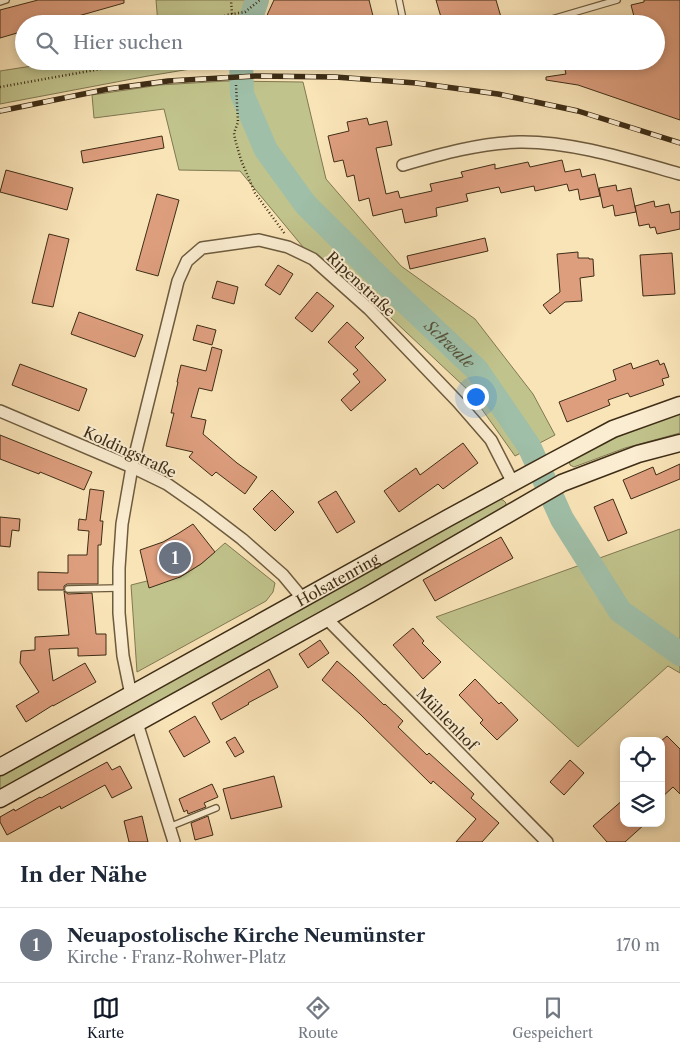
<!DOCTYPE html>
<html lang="de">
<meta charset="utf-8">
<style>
body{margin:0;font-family:"Libre Caslon Text",serif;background:#f6f6f7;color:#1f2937}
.controls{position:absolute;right:15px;bottom:15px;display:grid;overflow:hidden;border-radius:10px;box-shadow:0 2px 8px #0003}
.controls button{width:45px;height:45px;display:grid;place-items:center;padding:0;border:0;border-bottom:1px solid #e0e1e3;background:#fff;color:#1f2937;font:25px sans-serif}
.you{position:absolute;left:475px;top:396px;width:18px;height:18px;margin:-12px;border:4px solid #fff;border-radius:50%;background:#1a73e8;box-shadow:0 0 0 8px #1a73e833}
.badge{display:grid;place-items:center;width:32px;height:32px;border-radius:50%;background:#111827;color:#fff;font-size:16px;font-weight:700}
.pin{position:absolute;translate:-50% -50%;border:2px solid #fff;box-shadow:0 1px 5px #0006}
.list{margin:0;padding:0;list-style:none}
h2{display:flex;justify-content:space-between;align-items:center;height:65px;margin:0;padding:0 20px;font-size:21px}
h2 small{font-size:16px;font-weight:400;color:#747a83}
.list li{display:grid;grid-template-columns:32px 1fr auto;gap:15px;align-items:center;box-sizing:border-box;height:75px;padding:0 20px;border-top:1px solid #e0e1e3}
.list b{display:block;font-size:19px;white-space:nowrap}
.list p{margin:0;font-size:16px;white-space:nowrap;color:#747a83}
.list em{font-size:16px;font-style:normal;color:#747a83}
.icon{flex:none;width:28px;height:28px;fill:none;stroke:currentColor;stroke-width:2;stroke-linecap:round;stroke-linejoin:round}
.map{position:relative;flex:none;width:680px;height:842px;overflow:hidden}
.search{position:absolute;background:#fff;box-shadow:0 2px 8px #0003;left:15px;right:15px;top:15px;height:55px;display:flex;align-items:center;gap:12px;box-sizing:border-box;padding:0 18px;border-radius:28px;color:#747a83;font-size:19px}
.sheet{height:140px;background:#fff}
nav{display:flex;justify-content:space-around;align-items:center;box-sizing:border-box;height:70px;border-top:1px solid #e0e1e3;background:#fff;font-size:14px;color:#747a83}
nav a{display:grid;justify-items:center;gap:2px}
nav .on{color:#111827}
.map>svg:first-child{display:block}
</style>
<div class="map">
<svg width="680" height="842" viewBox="0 0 680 842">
<rect width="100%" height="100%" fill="#f9e4b8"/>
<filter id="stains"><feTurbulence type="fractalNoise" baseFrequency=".004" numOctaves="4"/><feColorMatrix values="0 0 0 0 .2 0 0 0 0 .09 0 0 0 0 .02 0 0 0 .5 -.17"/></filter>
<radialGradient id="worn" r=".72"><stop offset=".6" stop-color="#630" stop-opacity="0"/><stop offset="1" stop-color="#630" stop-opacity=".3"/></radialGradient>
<g fill="#c1c38c" stroke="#807851">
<polygon points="156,0 266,0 257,24 158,24"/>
<polygon points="64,61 239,61 148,76 0,104 0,71"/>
<polygon points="226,81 303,82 326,179 401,266 475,319 533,394 555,435 515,456 469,391 375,303 313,259 240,171 179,170 164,109 94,118 92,95 160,85"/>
<polygon points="680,411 680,433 625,448 574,467 570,465 569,460 600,444"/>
<polygon points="497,499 503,500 506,503 505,509 0,792 0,776"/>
<polygon points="680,529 680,673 668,666 578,747 436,617"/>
<polygon points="225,543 275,583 273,592 266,601 137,672 131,585 147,581 180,577 201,564"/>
</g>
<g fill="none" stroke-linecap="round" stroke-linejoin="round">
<g stroke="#9fbfa8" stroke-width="24">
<polyline points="249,24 257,0"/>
<path id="s1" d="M241,61L242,94L266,150L306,205L380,278L477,370L529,446L562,519L620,611L680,654"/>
</g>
</g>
<g fill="#dd9e7e" stroke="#3e2d16">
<polygon points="38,0 124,0 124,3 50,24 24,24 24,31 0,38 0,10"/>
<polygon points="274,0 369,0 375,24 264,24 268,13"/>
<polygon points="436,0 496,0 503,24 443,24"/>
<polygon points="644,0 680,0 680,120 578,85 546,80 546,77 566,74 563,61 656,61 656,24 636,24 631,5 644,2"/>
<polygon points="367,118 369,125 387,121 392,145 376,148 386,194 398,191 400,198 432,191 430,184 463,177 461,172 495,164 495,169 528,162 530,167 562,160 565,172 580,169 582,177 595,174 600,196 580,200 578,189 569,191 567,184 535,191 534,186 501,193 499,187 466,194 468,201 436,208 437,216 405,223 402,209 373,216 369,198 359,201 354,175 347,177 343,160 334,162 328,136 349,131 347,122"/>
<polygon points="162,136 164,148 83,163 81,151"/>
<polygon points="6,170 73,188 67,210 0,192"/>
<polygon points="616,185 617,191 631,188 636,212 615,216 613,205 603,208 599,188"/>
<polygon points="157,194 179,200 158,276 136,270"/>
<polygon points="654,201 655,207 669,204 671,213 680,211 680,229 657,234 655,227 650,228 649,224 639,226 635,206"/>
<polygon points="49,234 69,239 53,307 32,303"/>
<polygon points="485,238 488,251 410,269 407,256"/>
<polygon points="578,252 578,258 589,258 589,259 593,259 594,276 580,278 582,301 565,302 550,314 543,305 560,292 557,254"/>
<polygon points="672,253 675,294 643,296 640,255"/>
<polygon points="278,265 293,274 280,295 265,285"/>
<polygon points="217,281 238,287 234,304 212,298"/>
<polygon points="317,292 334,306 312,332 295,318"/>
<polygon points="79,312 143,335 135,357 71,334"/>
<polygon points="347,322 364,338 355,347 386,380 351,411 341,400 360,382 353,374 358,370 328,342"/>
<polygon points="197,325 216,330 212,345 193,340"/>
<polygon points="212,347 222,350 212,391 199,388 191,417 206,420 203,434 237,463 257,477 245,494 216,472 212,476 189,457 193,452 166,446 174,413 171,413 178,382 177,382 181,365 206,371"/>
<polygon points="658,360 660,365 664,363 669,377 662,379 664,385 630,397 628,393 608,400 610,405 567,422 559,402 616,380 613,370 631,363 633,369"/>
<polygon points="20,364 87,389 79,411 12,385"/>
<polygon points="0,435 92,472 84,490 40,472 39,474 0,459"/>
<polygon points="463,443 478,463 443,489 438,484 399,512 384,491 416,468 420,475"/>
<polygon points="680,464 680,479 631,499 623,480 653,467 656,475"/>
<polygon points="90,489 104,491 100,521 103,521 101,545 98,545 98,584 67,584 64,586 64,590 38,590 38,572 68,573 68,555 87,555 89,531 78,530 79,519 86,520"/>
<polygon points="272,490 294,512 275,531 253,509"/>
<polygon points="336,491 355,522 337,533 318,502"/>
<polygon points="613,499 627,533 608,541 594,507"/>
<polygon points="0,517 20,519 19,531 12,530 10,547 0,546"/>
<polygon points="193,524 215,552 201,564 180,577 149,588 140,550 163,542 179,533"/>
<polygon points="501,537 513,558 435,601 423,580"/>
<polygon points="64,591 68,594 92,593 96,634 106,634 106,655 78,656 78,648 49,649 53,681 85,663 96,682 53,706 53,705 26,722 16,706 39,692 20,663 21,651 35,650 35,637 69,635"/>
<polygon points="413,628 424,641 422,643 441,662 423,679 393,645"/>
<polygon points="320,640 329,653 308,668 299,654"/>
<polygon points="337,661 353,675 384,705 385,704 403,721 398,727 427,755 429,753 474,794 471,798 499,823 482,842 456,842 476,819 433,781 431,784 360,714 322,680"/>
<polygon points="269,669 278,687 248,703 249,704 221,720 212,703"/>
<polygon points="475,679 499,704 501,702 518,720 497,740 480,723 483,720 459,695"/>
<polygon points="195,716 210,742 184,757 169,731"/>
<polygon points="667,736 680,749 680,794 673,787 661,798 661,741"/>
<polygon points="235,737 244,752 235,757 226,742"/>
<polygon points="570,760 584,773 564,795 550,782"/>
<polygon points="107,762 112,770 120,766 132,788 112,798 105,785 61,809 60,806 7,835 0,822 0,817 14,809 15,811 40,797 41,798"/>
<polygon points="274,776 282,807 231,819 223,789"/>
<polygon points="212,784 218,797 204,803 206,807 188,814 187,810 184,812 179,799"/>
<polygon points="624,799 624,823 646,823 625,842 607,842 593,826"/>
<polygon points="142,816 148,842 129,842 124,821"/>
<polygon points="208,816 213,835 195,840 191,823"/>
</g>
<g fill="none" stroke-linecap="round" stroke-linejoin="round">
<g stroke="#6d5b3e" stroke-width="8">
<g id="service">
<polyline points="399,0 404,24"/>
<polyline points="0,2 6,0"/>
<polyline points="535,24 617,0"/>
<polyline points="68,589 119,588"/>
<polyline points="169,827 216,808"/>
</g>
</g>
<g stroke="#6d5b3e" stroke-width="14">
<g id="minor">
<path d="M403,165C441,154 480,143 519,142C571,141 630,160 680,174"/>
<polyline points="0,411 132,467 167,484 200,507 242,539 283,575 303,599"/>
<polyline points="326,618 547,842"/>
<polyline points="131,695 123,656 119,613 119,568 122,524 132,467 178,281 187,261 202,248 259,240 288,247 313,259 369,309 458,402 491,440 513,483"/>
<polyline points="137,723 174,842"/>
</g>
</g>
<g stroke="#3e2d16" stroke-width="19">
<g id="secondary">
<path id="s2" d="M0,767L110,706L448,518L551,462L613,429L680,405"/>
<polyline points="0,799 370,594 562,483 638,454 680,443"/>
</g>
</g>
<g stroke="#3e2d16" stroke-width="2.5" stroke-dasharray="1 2.5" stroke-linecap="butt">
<polyline points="213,24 226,15 245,12 260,0"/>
<polyline points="229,24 232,14 231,0"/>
<polyline points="235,61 235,69"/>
<polyline points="236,85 238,122 234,133 235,139 241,160 255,193 285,234"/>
<polyline points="0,87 145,61"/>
</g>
<use href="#service" stroke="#fbedd1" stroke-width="5.5"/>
<use href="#minor" stroke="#fbedd1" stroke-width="11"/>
<use href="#secondary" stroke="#fbedd1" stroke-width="16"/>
<g stroke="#3e2d16" stroke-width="5.5">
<polyline id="rail" points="0,111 108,89 168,81 256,76 335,77 416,83 498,94 578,111 680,143"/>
</g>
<use href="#rail" stroke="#fbedd1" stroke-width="4" stroke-dasharray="11" stroke-linecap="butt"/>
</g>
<g text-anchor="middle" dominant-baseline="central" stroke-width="4" stroke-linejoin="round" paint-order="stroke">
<g font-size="15" fill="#3e2d16" stroke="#fbedd1">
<text transform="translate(361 284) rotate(43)">Ripenstraße</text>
<text transform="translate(130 452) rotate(25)">Koldingstraße</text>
<text stroke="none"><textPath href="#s2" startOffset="386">Holsatenring</textPath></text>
<text transform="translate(447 719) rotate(46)">Mühlenhof</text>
</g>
<g font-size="16" font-style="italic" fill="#56523a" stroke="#fbedd1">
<text stroke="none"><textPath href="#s1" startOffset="362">Schwale</textPath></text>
</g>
</g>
<rect width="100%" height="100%" filter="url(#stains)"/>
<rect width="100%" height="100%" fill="url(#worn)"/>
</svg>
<div class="controls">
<button><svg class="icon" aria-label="locate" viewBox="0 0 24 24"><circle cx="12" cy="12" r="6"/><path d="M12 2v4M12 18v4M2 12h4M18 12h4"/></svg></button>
<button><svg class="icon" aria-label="layers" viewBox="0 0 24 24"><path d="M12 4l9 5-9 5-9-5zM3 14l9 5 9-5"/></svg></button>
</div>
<div class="you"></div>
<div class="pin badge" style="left:175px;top:558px;background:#6b7280">1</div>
<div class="search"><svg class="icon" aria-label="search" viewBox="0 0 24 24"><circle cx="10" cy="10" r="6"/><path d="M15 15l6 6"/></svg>Hier suchen</div>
</div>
<section class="sheet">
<h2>In der Nähe<small></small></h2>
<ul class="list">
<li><span class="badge" style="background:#6b7280">1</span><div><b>Neuapostolische Kirche Neumünster</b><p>Kirche · Franz-Rohwer-Platz</p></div><em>170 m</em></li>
</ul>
</section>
<nav>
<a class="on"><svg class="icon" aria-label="map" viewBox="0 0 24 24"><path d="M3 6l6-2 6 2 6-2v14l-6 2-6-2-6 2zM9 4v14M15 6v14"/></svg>Karte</a>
<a><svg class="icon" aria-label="directions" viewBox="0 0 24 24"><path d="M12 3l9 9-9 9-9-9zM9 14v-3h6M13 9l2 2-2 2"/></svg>Route</a>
<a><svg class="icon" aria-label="saved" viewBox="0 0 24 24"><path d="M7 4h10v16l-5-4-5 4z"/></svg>Gespeichert</a>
</nav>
